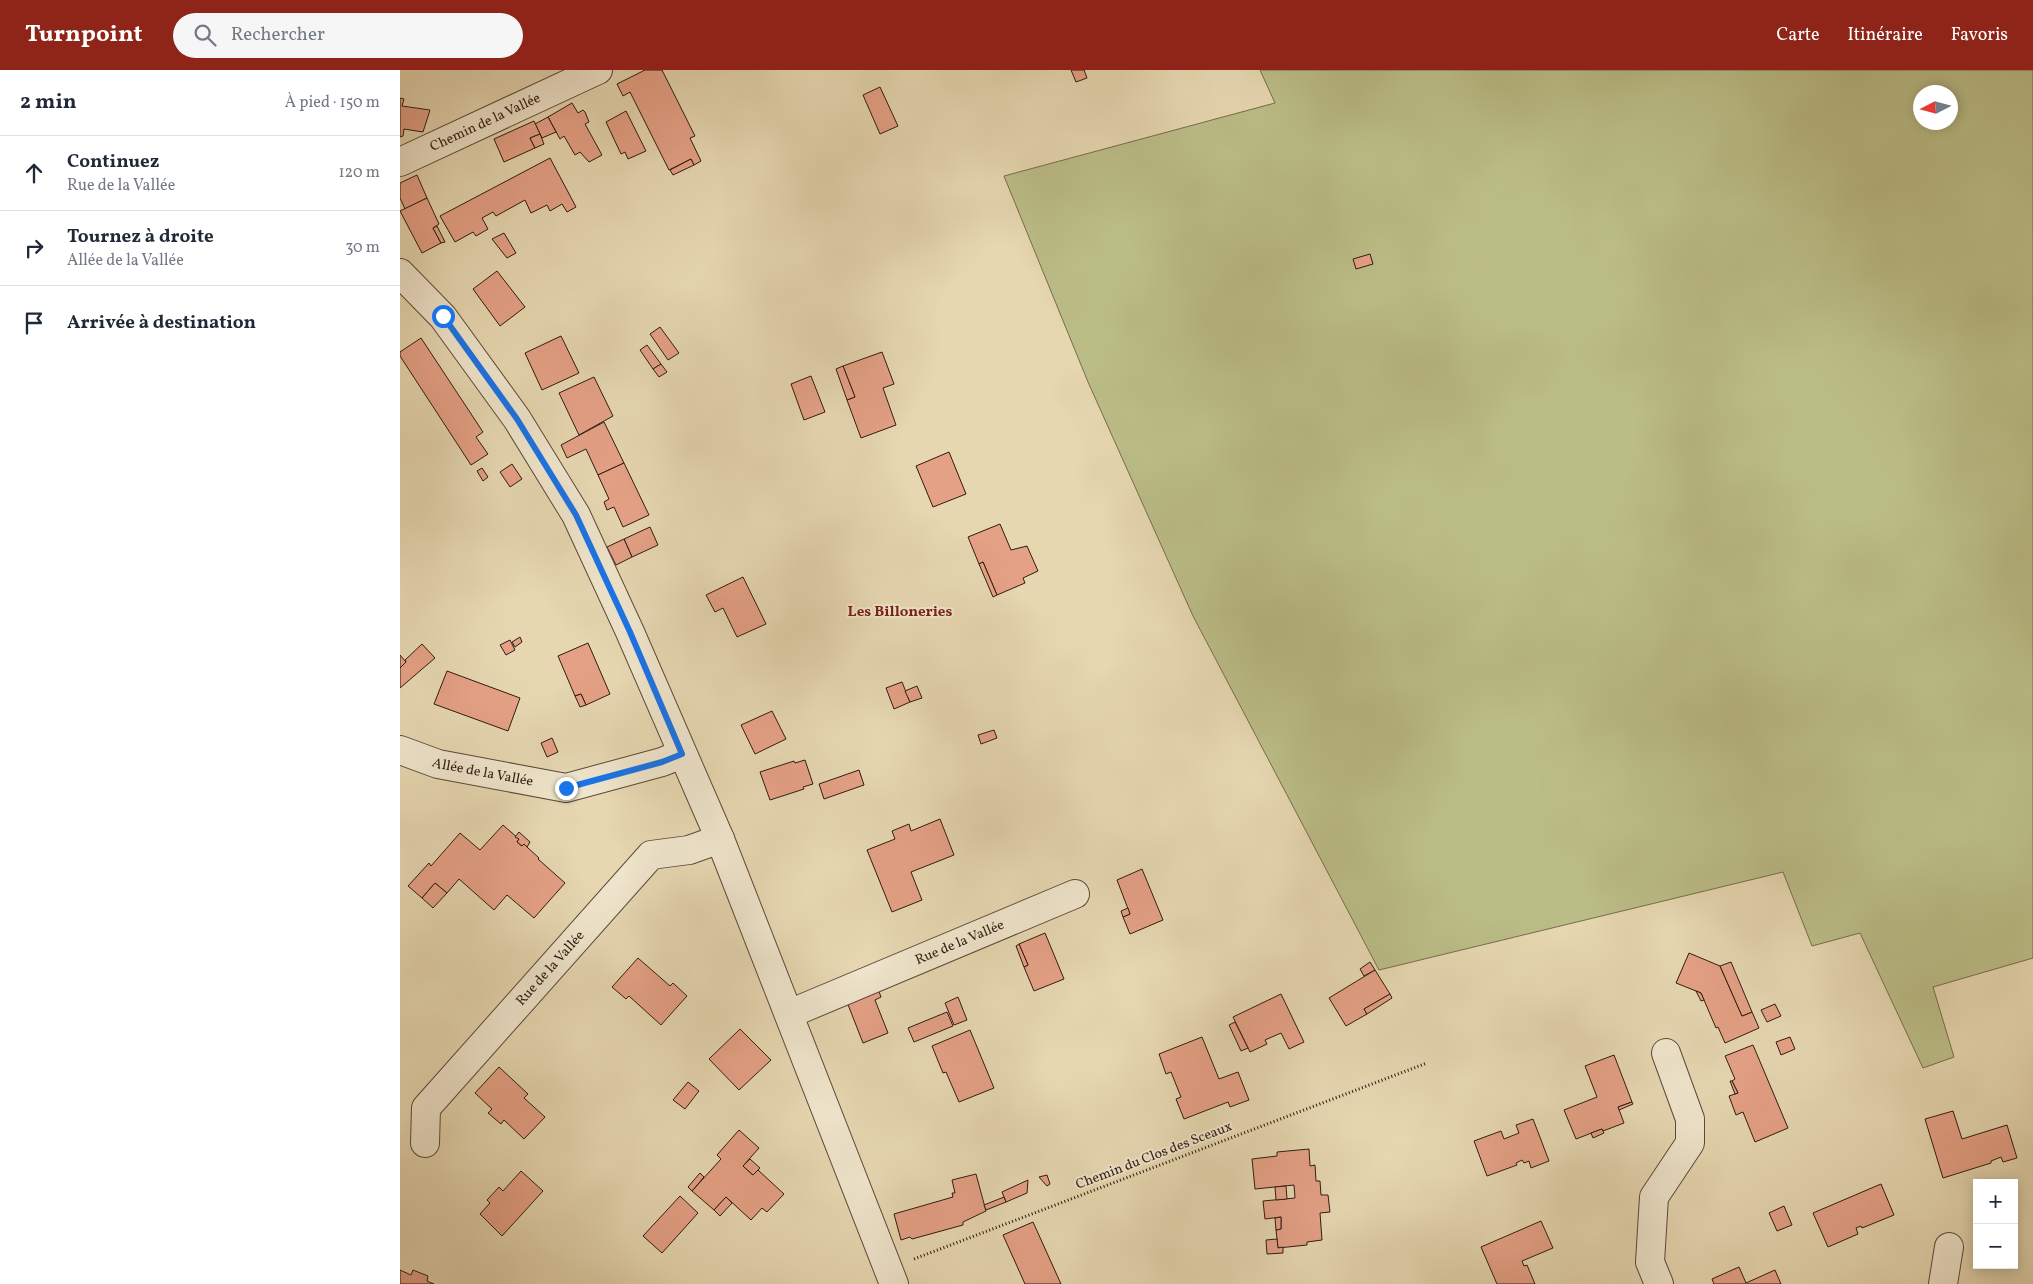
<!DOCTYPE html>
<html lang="fr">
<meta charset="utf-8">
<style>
body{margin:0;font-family:Vollkorn,serif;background:#f6f6f7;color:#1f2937}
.controls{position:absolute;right:15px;bottom:15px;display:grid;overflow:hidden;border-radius:0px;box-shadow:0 2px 12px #0003}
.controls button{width:45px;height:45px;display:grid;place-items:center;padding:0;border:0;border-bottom:1px solid #e0e1e3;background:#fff;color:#1f2937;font:25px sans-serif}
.compass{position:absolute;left:1513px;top:15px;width:45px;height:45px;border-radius:50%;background:#fff;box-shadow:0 2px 12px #0003;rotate:264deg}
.stop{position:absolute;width:15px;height:15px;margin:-11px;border:4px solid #1a73e8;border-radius:50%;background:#fff}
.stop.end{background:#1a73e8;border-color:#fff;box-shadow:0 1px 5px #0008}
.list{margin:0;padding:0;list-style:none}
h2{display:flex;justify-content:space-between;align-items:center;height:65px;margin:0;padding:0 20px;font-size:21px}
h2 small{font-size:16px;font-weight:400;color:#747a83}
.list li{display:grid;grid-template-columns:32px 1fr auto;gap:15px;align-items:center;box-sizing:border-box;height:75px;padding:0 20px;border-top:1px solid #e0e1e3}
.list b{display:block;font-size:19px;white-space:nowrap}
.list p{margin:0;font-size:16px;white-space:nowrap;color:#747a83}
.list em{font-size:16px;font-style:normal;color:#747a83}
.icon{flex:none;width:28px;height:28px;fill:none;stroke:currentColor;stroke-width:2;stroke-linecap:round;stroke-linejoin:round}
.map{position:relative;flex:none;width:1633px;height:1214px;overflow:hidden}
header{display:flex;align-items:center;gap:30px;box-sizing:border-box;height:70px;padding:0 25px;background:#8f2418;color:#fff}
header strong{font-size:24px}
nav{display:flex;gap:28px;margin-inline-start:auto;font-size:18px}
.search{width:350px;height:45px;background:#f6f6f7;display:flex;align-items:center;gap:12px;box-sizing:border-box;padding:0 18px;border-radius:28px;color:#747a83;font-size:19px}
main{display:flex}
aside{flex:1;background:#fff}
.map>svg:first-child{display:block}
</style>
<header>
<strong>Turnpoint</strong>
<div class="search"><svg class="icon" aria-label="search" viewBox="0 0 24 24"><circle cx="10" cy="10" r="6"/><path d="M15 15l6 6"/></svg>Rechercher</div>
<nav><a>Carte</a><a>Itinéraire</a><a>Favoris</a></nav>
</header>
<main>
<aside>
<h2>2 min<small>À pied · 150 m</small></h2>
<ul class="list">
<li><svg class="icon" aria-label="ahead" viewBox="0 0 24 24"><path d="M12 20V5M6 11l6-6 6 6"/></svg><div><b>Continuez</b><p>Rue de la Vallée</p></div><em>120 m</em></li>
<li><svg class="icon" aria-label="right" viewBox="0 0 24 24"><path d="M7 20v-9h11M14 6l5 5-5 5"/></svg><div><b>Tournez à droite</b><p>Allée de la Vallée</p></div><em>30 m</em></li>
<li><svg class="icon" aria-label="arrive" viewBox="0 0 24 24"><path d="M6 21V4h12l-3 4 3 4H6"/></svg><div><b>Arrivée à destination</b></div></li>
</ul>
</aside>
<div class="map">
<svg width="1633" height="1214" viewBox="0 0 1633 1214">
<rect width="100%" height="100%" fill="#e6d7b1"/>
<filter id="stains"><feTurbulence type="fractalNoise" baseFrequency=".004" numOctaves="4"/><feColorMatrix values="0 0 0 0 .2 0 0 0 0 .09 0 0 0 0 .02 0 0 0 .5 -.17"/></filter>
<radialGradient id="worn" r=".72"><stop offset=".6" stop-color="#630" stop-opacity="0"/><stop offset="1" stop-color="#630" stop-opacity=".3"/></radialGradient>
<path fill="#bbbd87" stroke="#766c4c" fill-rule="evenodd" d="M860,0H1633V888L1533,917L1554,987L1523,998L1460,863L1412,876L1383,802L979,900L793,546L688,312L604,106L875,33ZM1520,22H1550V52H1520Z"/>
<g fill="#e5a186" stroke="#301a11">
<polygon points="245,0 262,0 295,66 290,68 301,91 294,95 291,89 269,100 230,22 223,26 217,14"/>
<polygon points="671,0 684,0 687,8 676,12"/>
<polygon points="480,17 498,56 480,64 463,25"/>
<polygon points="0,28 4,29 2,36 30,40 23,62 4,59 3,66 0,67"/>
<polygon points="172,33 178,43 183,40 185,42 189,52 185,54 202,85 189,92 180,82 175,85 164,66 160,69 148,47"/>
<polygon points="226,41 246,81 228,89 225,82 221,84 206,52"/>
<polygon points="148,47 156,62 142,68 135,54"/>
<polygon points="134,51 140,64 130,68 135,78 104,92 94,69"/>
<polygon points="140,64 144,74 135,78 130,68"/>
<polygon points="150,88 176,137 167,142 162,134 150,141 147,135 131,143 125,130 96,146 93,142 82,148 88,159 76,166 73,162 55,172 40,146"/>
<polygon points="291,89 294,95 273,105 270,100"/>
<polygon points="17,105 27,128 5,139 0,128 0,113"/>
<polygon points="27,128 39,154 33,158 41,173 22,183 0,141"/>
<polygon points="37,156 45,172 41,173 33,158"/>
<polygon points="104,163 116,183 107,188 92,169"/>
<polygon points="970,184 973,194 956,199 953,189"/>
<polygon points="97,201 125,237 100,256 73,219"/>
<polygon points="260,257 279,283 268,290 250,264"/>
<polygon points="161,266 179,303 142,320 125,283"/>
<polygon points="21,268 83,362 76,367 88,384 71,395 0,286 0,282"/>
<polygon points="247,275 261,294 253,299 240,280"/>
<polygon points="482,282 494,314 483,318 496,355 461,368 447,330 455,327 443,296"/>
<polygon points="261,294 267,302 259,307 253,299"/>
<polygon points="443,296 455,327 447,330 436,299"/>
<polygon points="411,306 425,342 404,350 391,314"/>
<polygon points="194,307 213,346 179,365 159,323"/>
<polygon points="204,352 224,393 198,405 186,379 167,388 161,375"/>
<polygon points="549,382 566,424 533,437 516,396"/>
<polygon points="224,393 249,445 223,457 214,437 207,440 204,432 209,429 198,405"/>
<polygon points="112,394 122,409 110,417 100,402"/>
<polygon points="82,398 88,407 83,411 77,401"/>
<polygon points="600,454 611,480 627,476 638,501 623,508 625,513 597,525 583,492 579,494 568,467"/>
<polygon points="250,457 258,475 232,487 224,469"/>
<polygon points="224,469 232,487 216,495 207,477"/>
<polygon points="583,492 597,525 593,527 579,494"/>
<polygon points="343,507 366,554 337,567 323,538 315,542 306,525"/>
<polygon points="120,567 122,572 115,577 112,572"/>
<polygon points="110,570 115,580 106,585 100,575"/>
<polygon points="188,573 210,624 186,635 181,624 175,626 158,586"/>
<polygon points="22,574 35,588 0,618 0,598 6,592 5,590"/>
<polygon points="0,585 6,592 0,598"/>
<polygon points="47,601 120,628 108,661 34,634"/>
<polygon points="502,612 510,632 494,639 486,618"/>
<polygon points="517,616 522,628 510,632 505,621"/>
<polygon points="181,624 186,635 180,637 175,626"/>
<polygon points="372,641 386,669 355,684 341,655"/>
<polygon points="594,660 597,668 581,674 578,665"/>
<polygon points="152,668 158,682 147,687 141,673"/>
<polygon points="405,690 413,714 403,717 404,719 370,730 360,702 394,691 395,693"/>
<polygon points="459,700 464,715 424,729 419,714"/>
<polygon points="540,749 554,785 511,802 522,830 492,842 467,780 495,769 492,761 509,754 511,761"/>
<polygon points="103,755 119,769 117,772 122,776 124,774 127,777 139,788 138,789 165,813 134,848 107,825 94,840 59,809 47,823 35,813 22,828 8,816 29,793 31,796 60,763 80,780"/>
<polygon points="119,762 130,772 127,777 124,774 122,776 117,772 119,769 115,767"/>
<polygon points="742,799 763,850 730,864 723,847 730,844 717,810"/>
<polygon points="35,813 47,823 33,838 22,828"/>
<polygon points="728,838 730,844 723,847 721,841"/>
<polygon points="645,863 664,909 634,921 624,897 628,895 619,874"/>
<polygon points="619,874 628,895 624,897 616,876"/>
<polygon points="1289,883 1320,896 1342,946 1352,942 1359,958 1325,973 1318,957 1316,958 1301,923 1276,913"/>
<polygon points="238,888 270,916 273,913 287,926 261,955 229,926 226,929 212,917"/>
<polygon points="970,892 975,900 964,906 960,899"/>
<polygon points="1331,892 1352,942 1342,946 1320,896"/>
<polygon points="975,900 990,924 964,939 967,944 946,956 929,928"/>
<polygon points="478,919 481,927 475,930 488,963 463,973 447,932"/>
<polygon points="1296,921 1301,923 1304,930 1301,931"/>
<polygon points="881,924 904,972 889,979 881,963 865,970 867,974 850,982 833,947"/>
<polygon points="990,924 992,928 967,944 964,939"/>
<polygon points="558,927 567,950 554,955 545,933"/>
<polygon points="1375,934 1381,946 1367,952 1361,940"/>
<polygon points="547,942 553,956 514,972 508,958"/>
<polygon points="835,952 848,978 841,981 829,955"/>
<polygon points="340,959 371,990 339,1020 309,989"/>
<polygon points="570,960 594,1018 559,1032 546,1002 543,1003 532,976"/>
<polygon points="802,967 819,1009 838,1002 849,1030 830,1037 828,1032 784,1049 776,1029 781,1027 771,1002 766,1004 759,984"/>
<polygon points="1390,967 1395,979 1381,985 1376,972"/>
<polygon points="1353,975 1388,1058 1355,1072 1343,1042 1336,1045 1329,1026 1338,1023 1332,1011 1335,1009 1325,986"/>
<polygon points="1214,985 1232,1032 1218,1037 1224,1053 1203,1061 1202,1059 1176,1069 1164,1040 1197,1027 1185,996"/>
<polygon points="99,997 128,1024 124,1028 145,1047 124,1069 104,1050 101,1054 88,1043 92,1039 75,1023"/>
<polygon points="1330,1011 1332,1011 1338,1023 1335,1024"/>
<polygon points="288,1012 299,1021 285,1039 273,1030"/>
<polygon points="1232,1032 1233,1034 1219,1040 1218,1037"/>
<polygon points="1553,1041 1562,1069 1607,1055 1617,1088 1603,1092 1601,1087 1591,1091 1591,1093 1543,1108 1525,1049"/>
<polygon points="1133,1049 1149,1091 1131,1098 1129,1091 1124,1093 1122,1090 1116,1093 1117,1095 1087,1106 1074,1071 1101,1061 1104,1069 1119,1063 1116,1055"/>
<polygon points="1202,1059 1204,1063 1193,1068 1191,1063"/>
<polygon points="339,1060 359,1078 343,1096 353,1105 358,1100 384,1124 367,1142 362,1138 351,1150 326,1127 314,1140 292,1121 321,1089 317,1085"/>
<polygon points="909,1079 910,1096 915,1095 916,1111 920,1111 921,1125 928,1125 930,1142 920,1143 922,1170 907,1172 907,1175 878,1178 876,1160 881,1159 881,1147 865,1149 863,1131 895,1128 894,1115 855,1119 852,1089 877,1086 877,1082"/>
<polygon points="350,1089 360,1098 353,1105 343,1096"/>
<polygon points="121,1101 143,1121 102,1166 80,1144 90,1133 87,1130 99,1117 103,1121"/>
<polygon points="300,1103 304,1107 292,1121 288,1117"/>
<polygon points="576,1104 586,1141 563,1152 563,1155 512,1169 510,1167 501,1170 494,1144 553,1127 552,1123 555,1123 552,1110"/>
<polygon points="647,1105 650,1114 647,1116 639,1107"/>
<polygon points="628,1110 627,1123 606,1132 602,1122"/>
<polygon points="1481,1114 1494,1145 1462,1158 1461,1156 1456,1158 1458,1164 1428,1177 1413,1143"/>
<polygon points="886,1116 887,1129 876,1130 875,1117"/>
<polygon points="280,1126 298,1143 262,1183 243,1166"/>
<polygon points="326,1127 332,1133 320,1146 314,1140"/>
<polygon points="604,1127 606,1132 586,1140 584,1135"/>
<polygon points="1384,1136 1392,1155 1377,1161 1369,1143"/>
<polygon points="881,1147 881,1159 876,1160 875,1148"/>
<polygon points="1141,1151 1153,1178 1122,1191 1124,1196 1127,1195 1135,1214 1097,1214 1081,1177"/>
<polygon points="633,1152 661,1214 625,1214 603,1165"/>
<polygon points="877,1169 878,1178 883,1177 883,1183 867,1184 866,1170"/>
<polygon points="1339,1197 1346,1213 1375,1200 1381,1214 1314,1214 1312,1209"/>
<polygon points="0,1200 11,1205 13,1200 28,1206 27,1211 34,1214 0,1214"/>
</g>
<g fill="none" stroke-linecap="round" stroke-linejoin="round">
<g stroke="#5e4939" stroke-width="30">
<g id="minor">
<path id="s1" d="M0,92L198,0"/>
<path id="s2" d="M0,680L38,694L166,718L262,692L282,684"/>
<path id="s3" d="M389,944L675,824"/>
<path id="s4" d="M25,1073L26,1038L251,785L289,780L320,769"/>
<polyline points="1259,1214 1250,1192 1254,1127 1290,1073 1290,1049 1266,983"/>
<polyline points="1543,1214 1549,1177"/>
</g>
</g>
<g stroke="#5e4939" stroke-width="30">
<polyline id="tertiary" points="0,203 43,247 117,349 176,445 230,562 320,769 494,1214"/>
</g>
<polyline stroke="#301a11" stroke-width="3" stroke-dasharray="1 2.5" stroke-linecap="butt" points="514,1189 1027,993"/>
<use href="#minor" stroke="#efe5cc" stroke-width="28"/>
<use href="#tertiary" stroke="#efe5cc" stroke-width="28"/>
</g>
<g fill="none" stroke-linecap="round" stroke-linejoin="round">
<polyline stroke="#1a73e8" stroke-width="6" points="43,246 117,349 176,445 230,562 282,684 262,692 166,718"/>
</g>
<g text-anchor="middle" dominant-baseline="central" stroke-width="4" stroke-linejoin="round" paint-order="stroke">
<g font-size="14" fill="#301a11" stroke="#efe5cc">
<text stroke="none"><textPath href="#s1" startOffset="94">Chemin de la Vallée</textPath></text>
<text stroke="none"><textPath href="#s2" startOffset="86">Allée de la Vallée</textPath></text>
<text stroke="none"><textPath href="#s3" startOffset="185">Rue de la Vallée</textPath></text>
<text stroke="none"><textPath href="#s4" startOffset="222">Rue de la Vallée</textPath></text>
<text transform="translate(754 1086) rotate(-21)">Chemin du Clos des Sceaux</text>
</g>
<g font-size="15" font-weight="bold" fill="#7a1f14" stroke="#efe5cc">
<text x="500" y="542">Les Billoneries</text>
</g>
</g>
<rect width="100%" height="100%" filter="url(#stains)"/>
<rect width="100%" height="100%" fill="url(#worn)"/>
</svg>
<div class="controls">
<button>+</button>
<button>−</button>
</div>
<svg class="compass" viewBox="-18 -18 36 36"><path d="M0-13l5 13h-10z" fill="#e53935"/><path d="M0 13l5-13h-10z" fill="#747a83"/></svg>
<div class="stop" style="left:43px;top:246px"></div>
<div class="stop end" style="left:166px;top:718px"></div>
</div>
</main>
